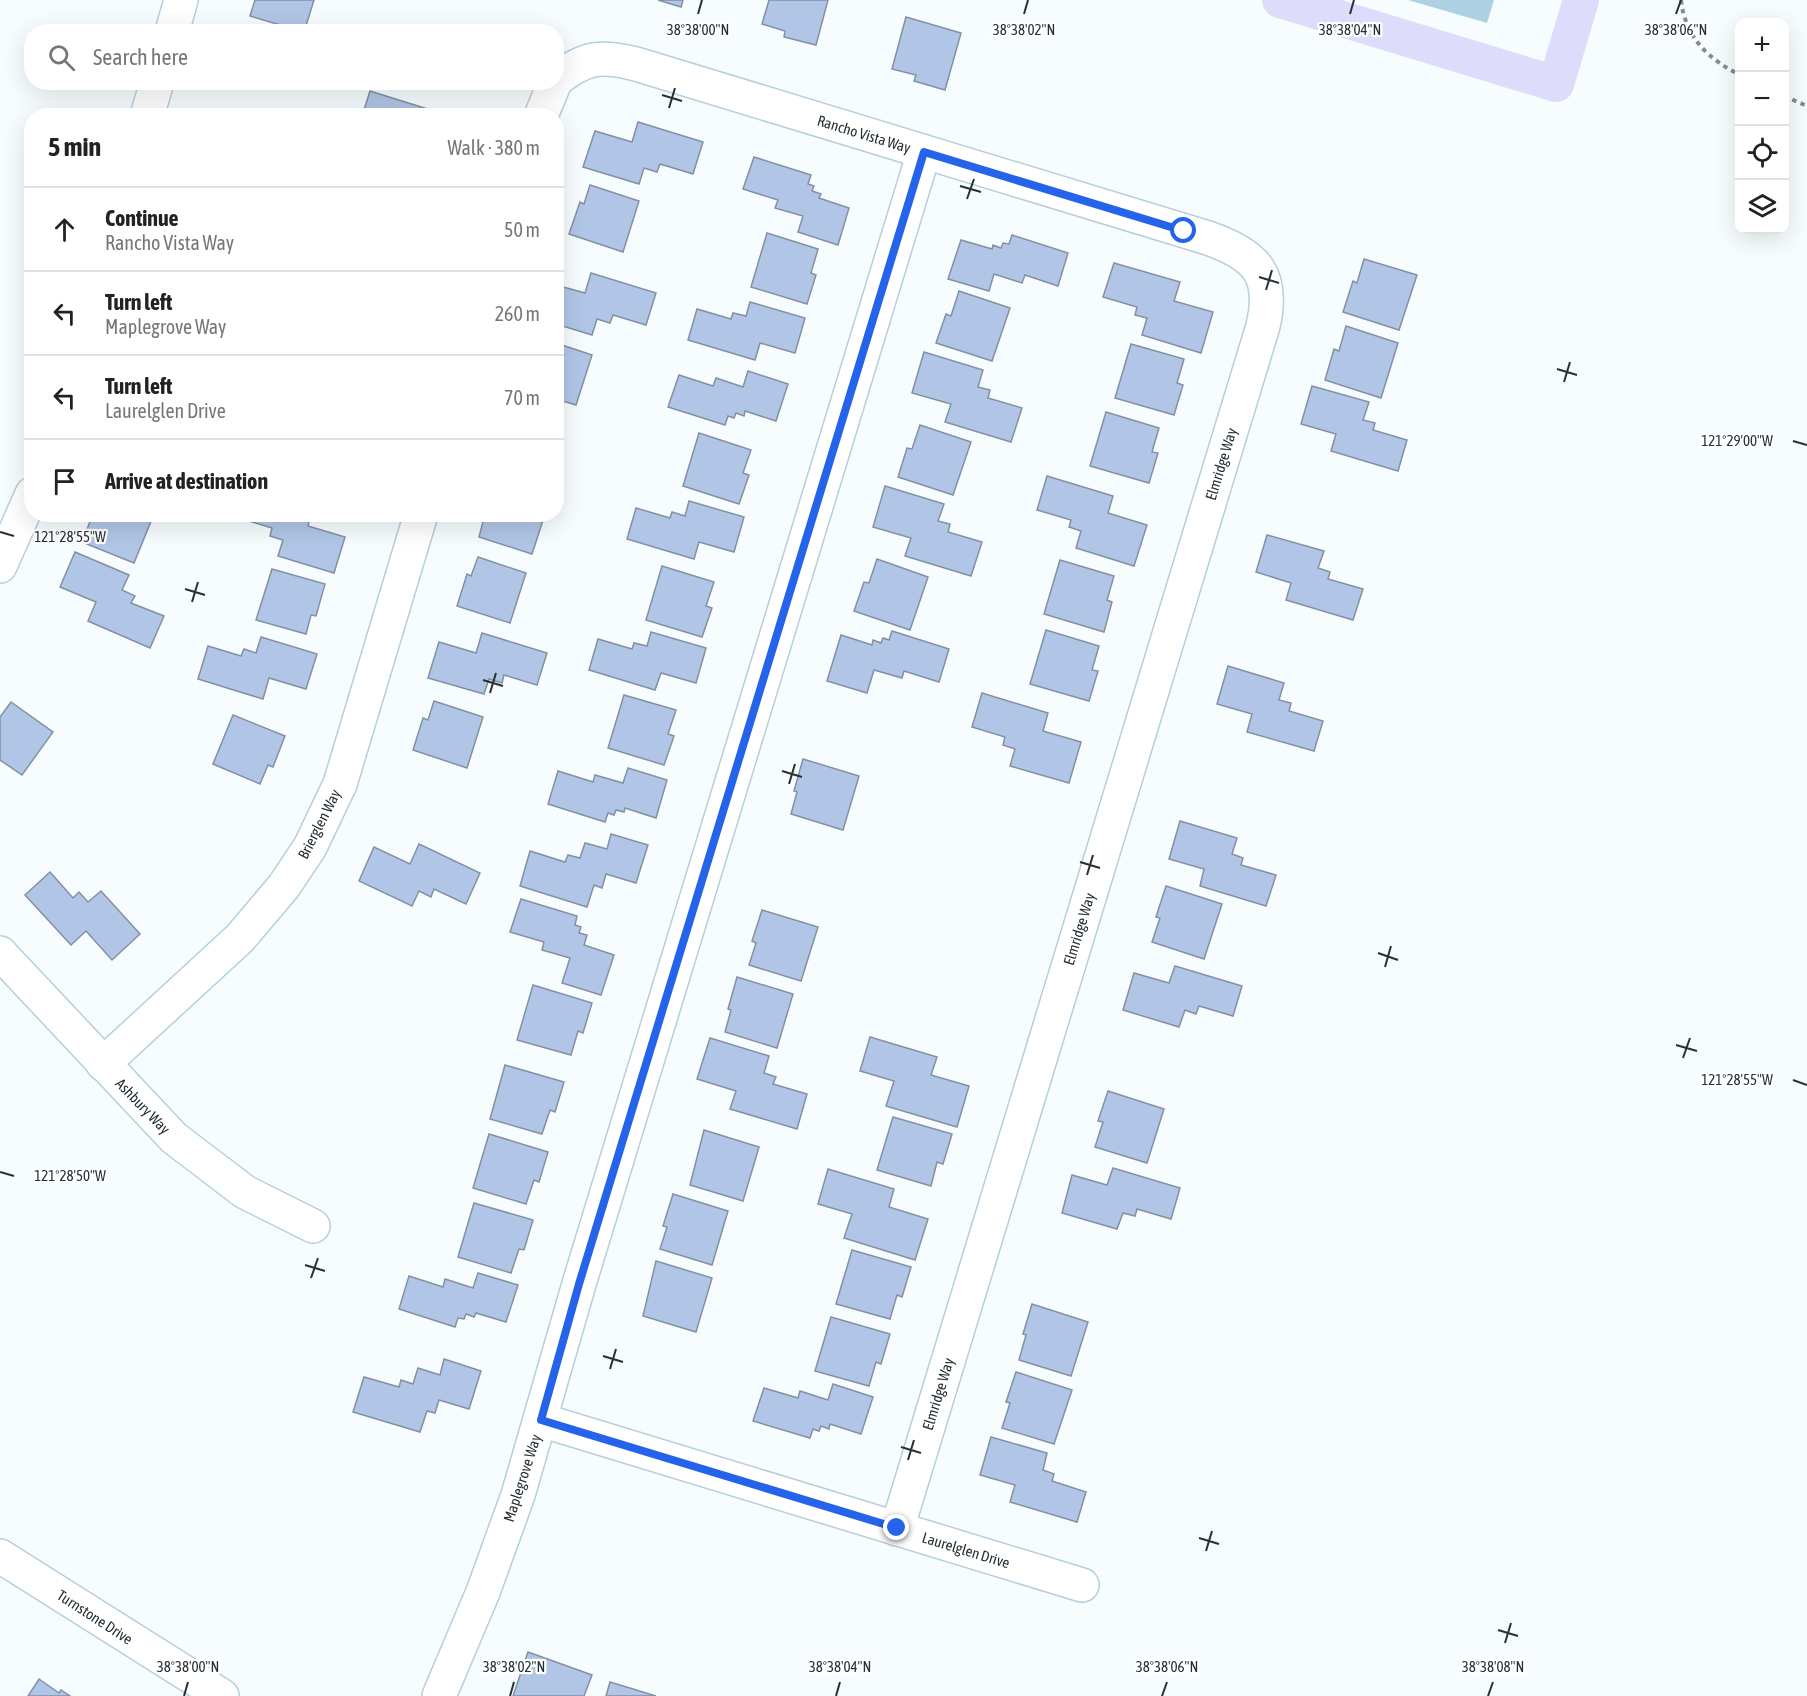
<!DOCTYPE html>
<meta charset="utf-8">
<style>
body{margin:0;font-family:"Asap Condensed",sans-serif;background:#f6f6f6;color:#222}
.controls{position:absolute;right:18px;top:18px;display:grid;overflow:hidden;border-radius:12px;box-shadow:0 6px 24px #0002}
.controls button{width:54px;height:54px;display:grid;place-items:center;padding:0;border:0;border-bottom:2px solid #e0e0e0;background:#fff;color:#222;font:30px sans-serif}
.stop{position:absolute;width:18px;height:18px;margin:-14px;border:4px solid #2563eb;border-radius:50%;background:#fff}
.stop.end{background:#2563eb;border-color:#fff;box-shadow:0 2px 6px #0008}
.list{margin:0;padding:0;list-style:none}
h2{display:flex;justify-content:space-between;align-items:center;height:78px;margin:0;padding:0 24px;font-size:26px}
h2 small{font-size:20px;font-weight:400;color:#767676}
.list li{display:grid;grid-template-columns:39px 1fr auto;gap:18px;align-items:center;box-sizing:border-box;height:84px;padding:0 24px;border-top:2px solid #e0e0e0}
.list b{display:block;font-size:22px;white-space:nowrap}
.list p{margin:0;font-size:20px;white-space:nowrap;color:#767676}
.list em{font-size:20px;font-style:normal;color:#767676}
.icon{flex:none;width:33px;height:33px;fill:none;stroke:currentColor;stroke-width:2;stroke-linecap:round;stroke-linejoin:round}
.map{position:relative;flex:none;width:1807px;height:1696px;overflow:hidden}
.search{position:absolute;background:#fff;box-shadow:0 6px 24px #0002;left:24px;top:24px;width:540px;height:66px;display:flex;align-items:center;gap:15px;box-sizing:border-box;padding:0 21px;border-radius:24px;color:#767676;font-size:22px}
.panel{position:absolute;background:#fff;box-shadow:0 6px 24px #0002;left:24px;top:108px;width:540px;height:414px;border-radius:24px}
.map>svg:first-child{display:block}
</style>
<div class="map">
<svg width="1807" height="1696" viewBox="0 0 1807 1696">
<rect width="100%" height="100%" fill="#f7fcff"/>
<polygon fill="#add1e3" points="1408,0 1494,0 1487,23"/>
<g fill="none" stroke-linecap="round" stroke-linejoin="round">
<polyline stroke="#ddddfb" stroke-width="36" points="1280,0 1556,84 1581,0"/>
</g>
<g fill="#b1c6e6" stroke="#8390a4" stroke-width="1.5">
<polygon points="255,0 314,0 304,32 250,16"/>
<polygon points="658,0 683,0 681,7"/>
<polygon points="769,0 828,0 816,45 784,37 785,31 762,24"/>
<polygon points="906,17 961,33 945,90 914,81 916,75 892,69"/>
<polygon points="370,91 434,111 433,116 362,116"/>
<polygon points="638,122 703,142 693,174 660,164 657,172 644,168 639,184 583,167 595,131 632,142"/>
<polygon points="754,157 811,175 808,184 814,186 812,191 821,194 819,198 849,208 838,245 798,232 803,216 775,208 778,200 743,189"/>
<polygon points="590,185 639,201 623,252 569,234 580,202 584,204"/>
<polygon points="767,233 818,249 811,273 816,275 807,304 751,287"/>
<polygon points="1012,235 1068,253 1058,286 1025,275 1022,283 994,274 989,291 948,279 961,240 992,249 993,245 1001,248 1003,243 1009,244"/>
<polygon points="1364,259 1417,275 1399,330 1343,312 1353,281 1357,283"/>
<polygon points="1114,263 1180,282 1174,301 1213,312 1201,353 1142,335 1147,318 1135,315 1137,307 1103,297"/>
<polygon points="591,273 656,293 646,325 613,315 610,323 597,319 592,335 556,324 556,285 585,293"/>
<polygon points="959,291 1010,308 992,361 936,343 946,314 951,316"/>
<polygon points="750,302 805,318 795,353 760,343 755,360 688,340 697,309 731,319 733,313 746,316"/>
<polygon points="1346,326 1398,343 1381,398 1325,380 1334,349 1339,351"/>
<polygon points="556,343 592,355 576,405 556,399"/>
<polygon points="1131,344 1184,359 1177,383 1183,385 1174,415 1115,398"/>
<polygon points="924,352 983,370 978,387 990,390 988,398 1022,408 1011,442 945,422 951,404 912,393"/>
<polygon points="748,371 788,384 776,421 745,411 744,416 736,413 734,418 728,416 725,425 668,407 679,375 713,386 716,378 743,387"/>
<polygon points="1312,386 1369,402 1363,420 1375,423 1373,430 1407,440 1398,471 1331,451 1336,434 1301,424"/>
<polygon points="1106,412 1159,428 1152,452 1158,453 1149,483 1090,466"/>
<polygon points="920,425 971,442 953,495 898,477 907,448 912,449"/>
<polygon points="699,433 751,450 743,473 749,475 739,504 683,486"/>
<polygon points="1047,476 1113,496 1108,513 1147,525 1134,566 1076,548 1081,531 1069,527 1071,520 1037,510"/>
<polygon points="885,486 944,504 938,521 950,524 948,532 982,542 971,576 905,556 911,538 873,527"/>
<polygon points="689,501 744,517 734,552 699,542 694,559 627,539 636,508 670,518 672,512 685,516"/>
<polygon points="93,514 154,514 134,563 82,542"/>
<polygon points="240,514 311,514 308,526 345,537 334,573 278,556 283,540 270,536 272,528 239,518"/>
<polygon points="485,514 545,514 532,554 479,537"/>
<polygon points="1267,535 1324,551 1318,568 1330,572 1328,579 1363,589 1353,620 1286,600 1291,583 1256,572"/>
<polygon points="75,552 129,575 122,590 135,596 131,603 164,616 150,648 88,621 96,602 60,587"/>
<polygon points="478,557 526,573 510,623 457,606 467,574 471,576"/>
<polygon points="877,559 928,577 910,630 854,611 864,582 869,583"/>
<polygon points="1060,560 1114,576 1107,600 1112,602 1104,632 1044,614"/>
<polygon points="662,566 714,582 706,606 712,608 702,637 646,620"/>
<polygon points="272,569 325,584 316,616 311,615 306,634 256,620"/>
<polygon points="1046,630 1099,646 1092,670 1098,671 1089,701 1030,684"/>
<polygon points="892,631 949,649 939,682 904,671 902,678 874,670 867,693 827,681 841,635 872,645 873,640 881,643 883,638 889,640"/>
<polygon points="651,632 706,648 696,683 661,673 655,690 589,670 598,639 632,649 634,643 647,646"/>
<polygon points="482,633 547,653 537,685 504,675 502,683 489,679 484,694 428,678 439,642 476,653"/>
<polygon points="261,637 317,654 306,689 269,678 263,699 198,679 208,646 241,656 244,649 256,653"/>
<polygon points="1228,666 1284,683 1279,700 1291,703 1289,711 1323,721 1314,751 1247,732 1252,714 1217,704"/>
<polygon points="982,693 1048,713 1043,731 1081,742 1069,783 1010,766 1015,749 1003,745 1005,737 972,727"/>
<polygon points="624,695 676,710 668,734 674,736 664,765 608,748"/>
<polygon points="434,701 483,717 467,768 413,750 423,718 428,720"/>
<polygon points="11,702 53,732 22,775 0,760 0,717"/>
<polygon points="233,715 285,736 273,767 268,765 260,784 213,764"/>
<polygon points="803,759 859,776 843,830 791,814 797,792 794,791"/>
<polygon points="628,768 667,780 656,818 625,808 624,812 616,810 614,815 608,813 605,822 548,804 558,771 593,782 595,775 623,783"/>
<polygon points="1180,821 1237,838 1232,854 1243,858 1241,865 1276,875 1266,906 1200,886 1204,869 1169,859"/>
<polygon points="611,834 648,845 636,883 606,874 602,888 594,885 587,907 520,886 530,851 565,862 568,855 580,858 585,843 607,849"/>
<polygon points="419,844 480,873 466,904 434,889 431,897 419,891 412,906 359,881 374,847 410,864"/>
<polygon points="50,872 73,898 79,892 88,902 101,891 140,934 112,960 86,931 71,945 25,895"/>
<polygon points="1166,886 1222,904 1204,959 1152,942 1160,918 1156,917"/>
<polygon points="521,899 577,916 575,925 581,927 579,933 587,935 584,945 614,955 601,995 562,983 570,958 542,950 544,942 510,932"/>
<polygon points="762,910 818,927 801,981 749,965 756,943 752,941"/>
<polygon points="1175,966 1242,986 1233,1016 1199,1006 1196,1014 1185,1010 1179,1027 1123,1010 1134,973 1169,983"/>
<polygon points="737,977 793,994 777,1048 725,1032 731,1010 728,1009"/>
<polygon points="533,985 592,1003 583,1033 578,1031 571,1055 517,1040"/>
<polygon points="870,1037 937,1057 931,1075 969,1086 957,1127 886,1106 894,1081 860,1071"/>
<polygon points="710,1038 769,1056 764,1073 776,1077 773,1084 807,1094 797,1129 730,1109 736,1091 697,1079"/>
<polygon points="505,1065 564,1082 555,1112 550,1110 542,1134 490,1119"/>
<polygon points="1108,1091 1164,1109 1147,1163 1095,1147 1103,1122 1098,1121"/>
<polygon points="893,1117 952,1134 943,1164 937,1162 931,1186 877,1170"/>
<polygon points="704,1130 759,1147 743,1201 690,1185"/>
<polygon points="489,1134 548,1152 539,1182 534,1180 526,1204 473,1188"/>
<polygon points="1113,1168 1180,1188 1171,1219 1137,1209 1135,1216 1123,1213 1117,1229 1062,1213 1072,1175 1107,1185"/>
<polygon points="828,1169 894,1189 889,1207 928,1219 915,1260 844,1238 852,1214 818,1204"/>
<polygon points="673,1194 728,1211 712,1265 660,1249 667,1227 663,1226"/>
<polygon points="474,1203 533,1220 524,1250 519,1249 511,1273 458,1257"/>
<polygon points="852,1250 911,1267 902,1297 897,1295 890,1319 836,1304"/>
<polygon points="656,1261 712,1278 696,1332 643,1316"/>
<polygon points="478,1273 518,1285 506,1322 476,1313 474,1317 466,1314 464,1319 458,1318 455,1327 399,1309 409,1276 443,1287 445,1279 473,1288"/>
<polygon points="1032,1304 1088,1322 1071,1376 1019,1360 1026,1335 1023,1334"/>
<polygon points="831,1317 890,1334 881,1364 876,1362 869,1386 815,1371"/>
<polygon points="444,1359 481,1371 469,1409 439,1400 435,1413 427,1411 420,1432 353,1412 364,1377 399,1387 401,1380 413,1384 418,1368 440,1375"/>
<polygon points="1016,1372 1072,1390 1054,1444 1002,1428 1010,1403 1006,1402"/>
<polygon points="833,1384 873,1397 861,1434 830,1424 829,1429 821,1426 819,1431 813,1429 810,1438 753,1421 764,1388 798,1398 800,1391 828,1400"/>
<polygon points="991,1437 1047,1453 1043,1470 1054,1474 1052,1481 1086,1492 1077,1522 1010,1502 1015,1485 980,1475"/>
<polygon points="528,1652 592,1675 584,1696 513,1696"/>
<polygon points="39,1679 59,1693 61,1690 70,1696 28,1696"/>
<polygon points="610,1682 656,1696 606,1696"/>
</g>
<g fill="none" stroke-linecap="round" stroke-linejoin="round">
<g stroke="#b5cfdd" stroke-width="36">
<g id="street">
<polyline points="172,32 181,0"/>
<path d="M556,80C585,57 600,55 636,64L1208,238C1256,255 1275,274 1263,326L897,1529"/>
<polyline points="147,116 157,82"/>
<polyline points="541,116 555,82"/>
<polyline points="0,566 32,494"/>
<polyline points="0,953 174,1138 245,1192 313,1226"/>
<polyline points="103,1064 240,938 284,886 310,847 340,784 421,514"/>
<polyline points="541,1420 1082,1585"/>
<polyline points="0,1556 222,1696"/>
<polyline points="439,1696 483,1592 518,1495 579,1284 924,152"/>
</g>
</g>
<g stroke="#858d91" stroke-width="4" stroke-dasharray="4.5 4.5" stroke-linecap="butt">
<path d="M1681,0C1685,37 1708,59 1740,75"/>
<polyline points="1784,96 1807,106"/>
</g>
<use href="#street" stroke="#fff" stroke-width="33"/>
</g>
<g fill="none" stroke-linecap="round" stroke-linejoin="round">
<polyline stroke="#2563eb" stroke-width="8" points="897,1528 541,1420 579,1284 924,152 1184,231"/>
</g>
<path fill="none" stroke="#263035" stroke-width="2" d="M698,14L702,0M1024,14L1028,0M1350,14L1354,0M1676,14L1681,0M662,95L682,101M669,108L675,88M960,186L981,192M967,199L974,179M1259,277L1279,283M1266,290L1272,270M1557,369L1577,375M1564,382L1570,362M1793,441L1807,445M0,532L14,536M185,589L205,595M192,602L198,582M483,680L503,686M490,693L496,673M782,771L802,777M789,784L795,764M1080,862L1100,868M1087,875L1093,855M1378,953L1398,960M1385,967L1391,946M1676,1045L1697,1051M1683,1058L1690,1038M1793,1080L1807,1085M0,1172L14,1176M305,1265L325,1271M311,1278L318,1258M603,1356L623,1362M610,1369L616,1349M901,1447L921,1453M908,1460L914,1440M1199,1538L1219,1544M1206,1551L1212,1531M1498,1630L1518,1636M1505,1643L1511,1623M184,1696L188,1682M510,1696L514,1682M836,1696L840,1682M1162,1696L1167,1682M1488,1696L1493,1682"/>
<g text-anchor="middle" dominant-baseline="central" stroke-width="4.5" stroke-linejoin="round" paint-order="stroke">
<g font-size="15" fill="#263035" stroke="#fff">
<text transform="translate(864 134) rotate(17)">Rancho Vista Way</text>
<text transform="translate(1221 464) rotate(-73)">Elmridge Way</text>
<text transform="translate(319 824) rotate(-63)">Brierglen Way</text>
<text transform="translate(1079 929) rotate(-73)">Elmridge Way</text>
<text transform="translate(143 1106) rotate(46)">Ashbury Way</text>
<text transform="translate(938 1394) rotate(-73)">Elmridge Way</text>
<text transform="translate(522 1478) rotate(-72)">Maplegrove Way</text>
<text transform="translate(966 1550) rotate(17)">Laurelglen Drive</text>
<text transform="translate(95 1617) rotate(33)">Turnstone Drive</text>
</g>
</g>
<g font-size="15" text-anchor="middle" fill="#263035" stroke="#fff" stroke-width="4.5" stroke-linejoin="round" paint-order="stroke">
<text x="698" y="35">38°38'00"N</text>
<text x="1024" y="35">38°38'02"N</text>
<text x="1350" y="35">38°38'04"N</text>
<text x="1676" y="35">38°38'06"N</text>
<text x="1737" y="446">121°29'00"W</text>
<text x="70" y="542">121°28'55"W</text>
<text x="1737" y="1085">121°28'55"W</text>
<text x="70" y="1181">121°28'50"W</text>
<text x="188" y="1672">38°38'00"N</text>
<text x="514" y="1672">38°38'02"N</text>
<text x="840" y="1672">38°38'04"N</text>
<text x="1167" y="1672">38°38'06"N</text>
<text x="1493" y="1672">38°38'08"N</text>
</g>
</svg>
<div class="controls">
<button>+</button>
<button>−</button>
<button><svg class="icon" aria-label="locate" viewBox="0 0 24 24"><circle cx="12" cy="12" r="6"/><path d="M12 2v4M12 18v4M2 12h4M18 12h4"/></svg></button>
<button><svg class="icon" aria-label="layers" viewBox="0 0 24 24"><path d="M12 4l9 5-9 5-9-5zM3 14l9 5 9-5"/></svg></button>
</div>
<div class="stop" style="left:1184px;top:231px"></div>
<div class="stop end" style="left:897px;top:1528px"></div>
<div class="search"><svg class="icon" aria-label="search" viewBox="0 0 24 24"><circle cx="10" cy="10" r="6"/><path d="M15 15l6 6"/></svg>Search here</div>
<section class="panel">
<h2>5 min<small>Walk · 380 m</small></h2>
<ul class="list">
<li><svg class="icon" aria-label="ahead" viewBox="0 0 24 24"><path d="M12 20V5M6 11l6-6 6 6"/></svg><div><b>Continue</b><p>Rancho Vista Way</p></div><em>50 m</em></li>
<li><svg class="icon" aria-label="left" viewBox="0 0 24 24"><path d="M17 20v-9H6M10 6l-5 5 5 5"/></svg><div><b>Turn left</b><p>Maplegrove Way</p></div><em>260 m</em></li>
<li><svg class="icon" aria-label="left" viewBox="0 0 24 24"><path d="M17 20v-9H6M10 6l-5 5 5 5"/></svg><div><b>Turn left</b><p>Laurelglen Drive</p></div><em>70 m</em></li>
<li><svg class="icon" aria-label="arrive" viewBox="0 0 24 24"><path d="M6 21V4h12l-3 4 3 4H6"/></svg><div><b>Arrive at destination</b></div></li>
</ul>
</section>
</div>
